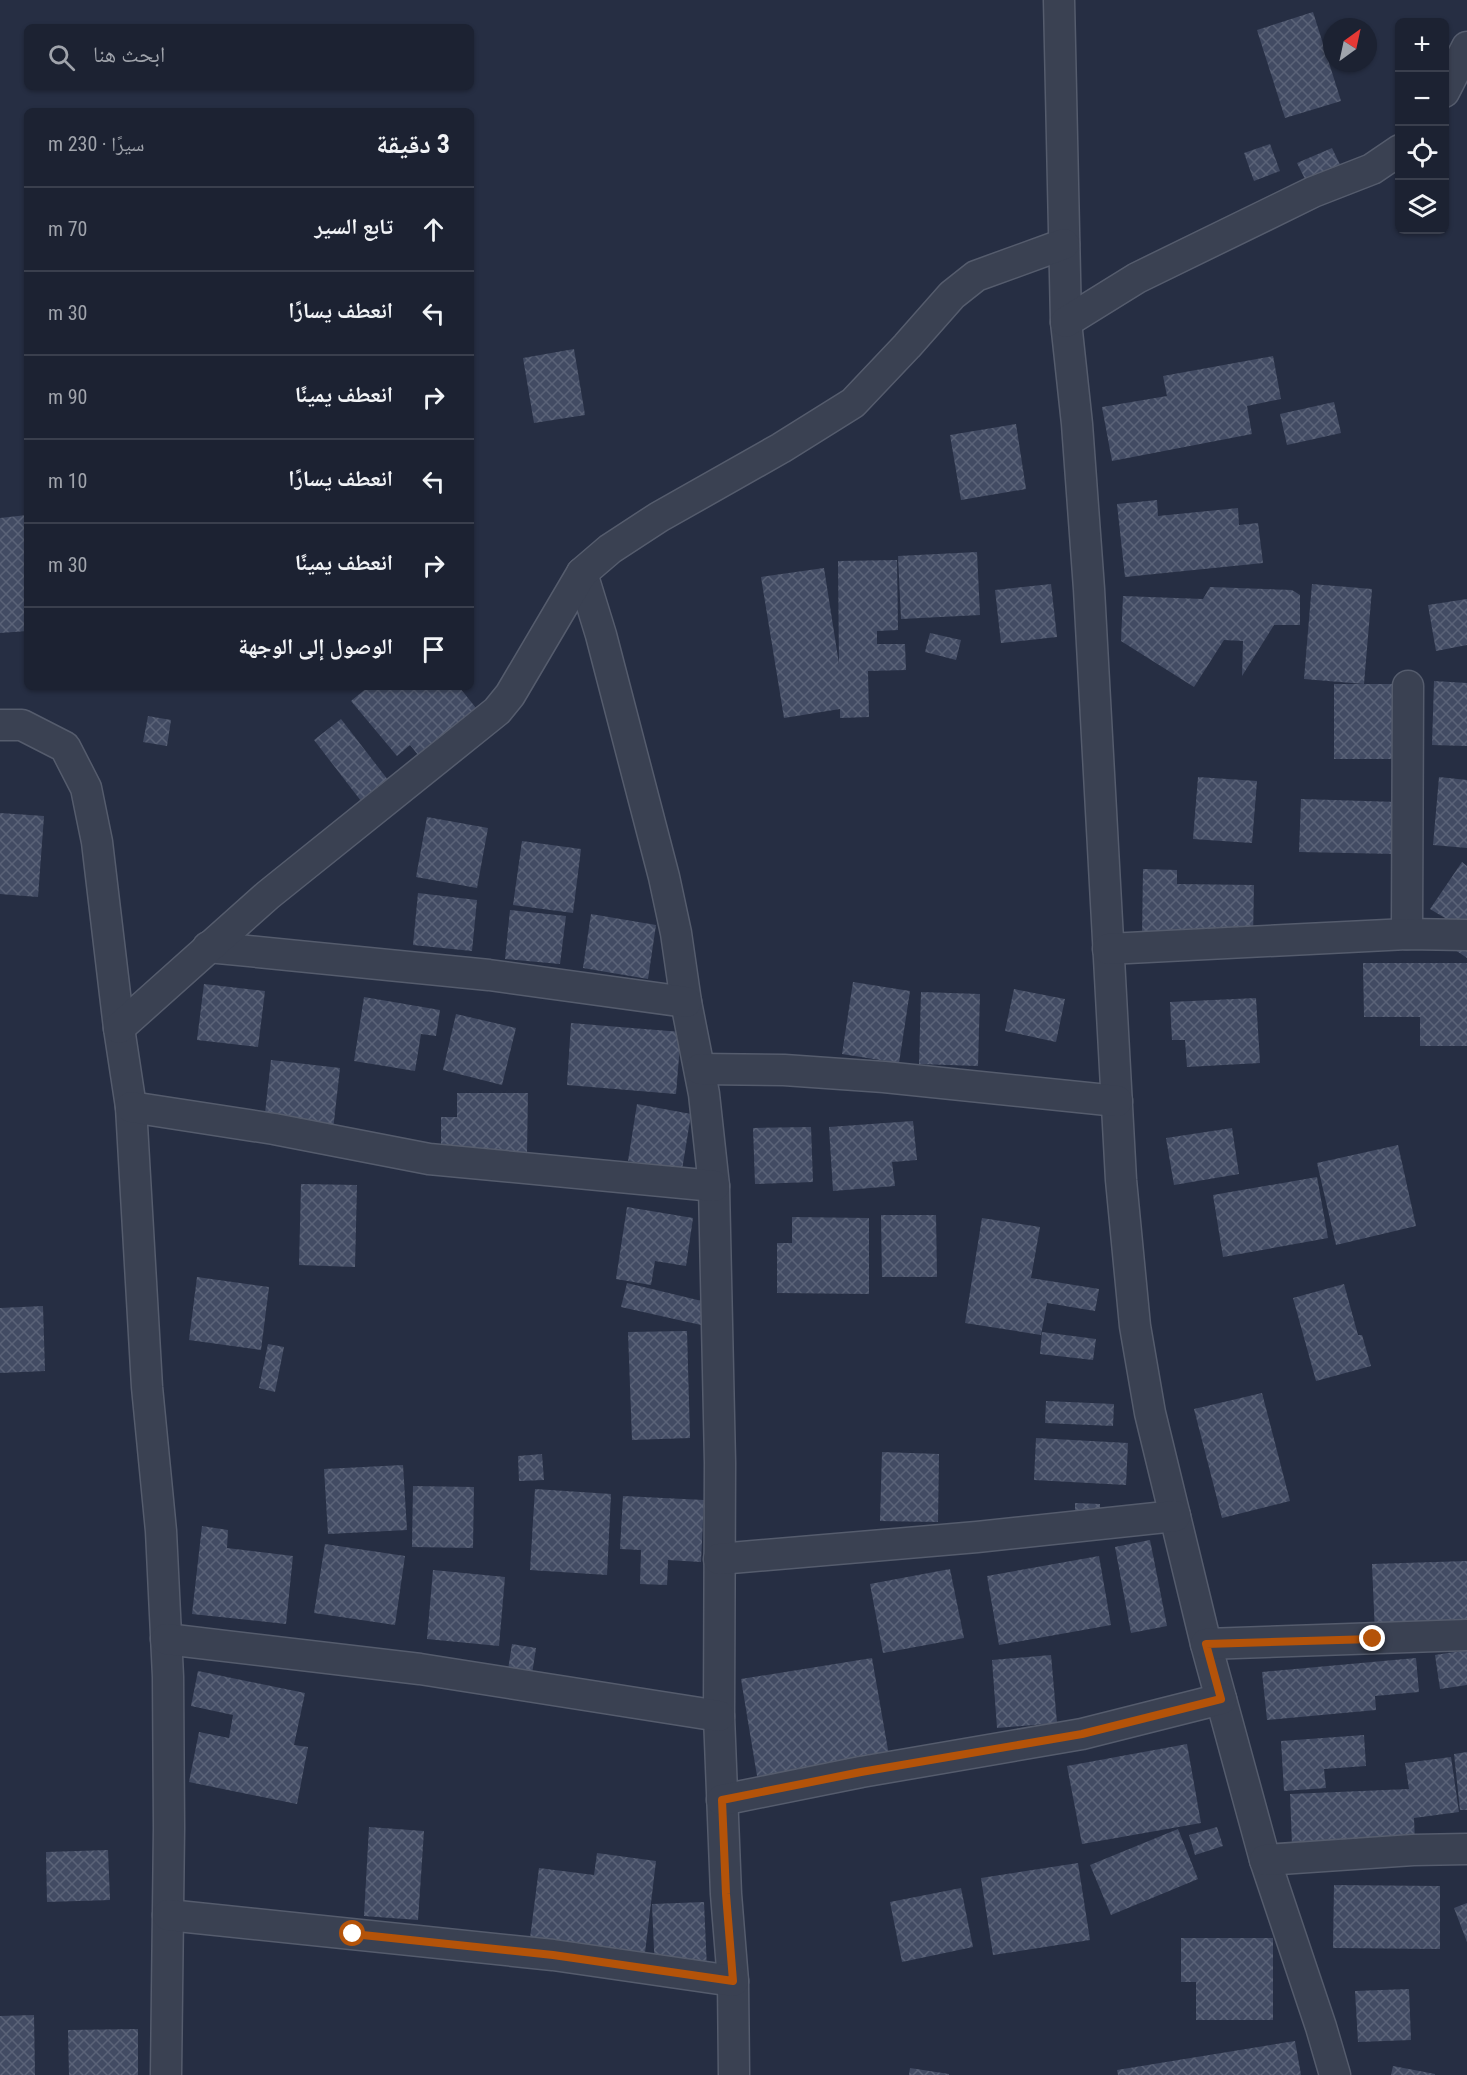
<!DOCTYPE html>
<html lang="ar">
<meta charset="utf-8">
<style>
body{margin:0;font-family:"Roboto Condensed","Noto Naskh Arabic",sans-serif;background:#292f3e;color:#f1f3f6;direction:rtl}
.controls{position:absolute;right:18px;top:18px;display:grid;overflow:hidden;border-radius:9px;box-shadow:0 2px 4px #0004}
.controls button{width:54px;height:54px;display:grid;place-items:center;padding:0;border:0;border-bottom:2px solid #3a3f4d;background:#1c2232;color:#f1f3f6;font:30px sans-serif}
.compass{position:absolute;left:1323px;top:18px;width:54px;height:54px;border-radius:50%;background:#1c2232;box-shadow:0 2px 4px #0004;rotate:33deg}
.stop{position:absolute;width:18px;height:18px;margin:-14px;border:4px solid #b45309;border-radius:50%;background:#fff}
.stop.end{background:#b45309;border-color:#fff;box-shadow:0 2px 6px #0008}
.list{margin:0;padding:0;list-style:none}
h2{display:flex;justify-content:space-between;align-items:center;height:78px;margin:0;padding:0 24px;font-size:26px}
h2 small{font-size:20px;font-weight:400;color:#a0a4ac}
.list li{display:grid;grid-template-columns:39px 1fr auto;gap:18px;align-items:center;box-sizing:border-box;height:84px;padding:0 24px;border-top:2px solid #3a3f4d}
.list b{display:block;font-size:22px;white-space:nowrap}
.list em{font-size:20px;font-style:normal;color:#a0a4ac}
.icon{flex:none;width:33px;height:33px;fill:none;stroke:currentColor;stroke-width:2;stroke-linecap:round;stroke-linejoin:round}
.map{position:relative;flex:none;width:1467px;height:2075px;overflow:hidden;direction:ltr}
.search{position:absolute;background:#1c2232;box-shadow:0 2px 4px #0004;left:24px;top:24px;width:450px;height:66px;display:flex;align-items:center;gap:15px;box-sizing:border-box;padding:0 21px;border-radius:9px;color:#a0a4ac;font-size:22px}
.panel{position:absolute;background:#1c2232;box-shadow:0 2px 4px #0004;left:24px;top:108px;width:450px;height:582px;border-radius:9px;direction:rtl}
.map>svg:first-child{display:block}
</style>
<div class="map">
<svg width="1467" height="2075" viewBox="0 0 1467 2075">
<defs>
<pattern id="building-cross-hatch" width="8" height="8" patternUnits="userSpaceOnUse" patternTransform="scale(1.5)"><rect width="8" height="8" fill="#424b63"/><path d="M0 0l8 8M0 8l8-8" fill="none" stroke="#5b6378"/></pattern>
</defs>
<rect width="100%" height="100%" fill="#262e43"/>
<g fill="url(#building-cross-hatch)">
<polygon points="1313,12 1341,101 1285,118 1257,30"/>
<polygon points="1270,144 1280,171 1254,181 1244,153"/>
<polygon points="1332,148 1343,171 1309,187 1297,163"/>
<polygon points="574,349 585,415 534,423 523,358"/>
<polygon points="1273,356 1281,399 1247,406 1252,434 1112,461 1102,407 1167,396 1163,376"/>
<polygon points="1334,402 1341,433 1287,445 1280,414"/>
<polygon points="1016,424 1026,489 961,500 950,435"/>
<polygon points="1157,500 1158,516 1238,508 1239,525 1258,523 1263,563 1125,577 1117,504"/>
<polygon points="27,515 27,631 0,633 0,518"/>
<polygon points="977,552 980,615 901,619 898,556"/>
<polygon points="897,560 898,630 877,631 877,644 905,644 906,670 868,671 869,717 840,718 840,709 784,718 761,577 824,568 839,664 838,561"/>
<polygon points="1051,584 1057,637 1001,643 995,590"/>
<polygon points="1312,584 1372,589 1364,684 1304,679"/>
<polygon points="1210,587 1292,590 1300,595 1300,625 1274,625 1242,676 1243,641 1224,640 1194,687 1121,641 1123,596 1203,599"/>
<polygon points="1467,599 1467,645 1436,651 1428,605"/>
<polygon points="930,633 961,640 956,660 925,652"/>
<polygon points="1434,681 1467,683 1467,746 1432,745"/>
<rect x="1334" y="684" width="66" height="75"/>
<polygon points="368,687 459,687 485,719 427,766 410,745 397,756 351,701"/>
<polygon points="148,716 171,720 167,746 143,742"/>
<polygon points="341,719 395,789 368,810 314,740"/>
<polygon points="1198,777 1257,781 1252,843 1193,839"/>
<polygon points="1439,777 1467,780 1467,848 1433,845"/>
<polygon points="1301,799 1398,802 1397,854 1299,852"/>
<polygon points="0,813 44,816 38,897 0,894"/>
<polygon points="427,817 488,828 477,888 416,877"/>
<polygon points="522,841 581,849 573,913 513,905"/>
<polygon points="1462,862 1467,866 1467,958 1433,935 1445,918 1430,909"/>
<polygon points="1143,869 1177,870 1177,884 1254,885 1253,939 1142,938"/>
<polygon points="418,893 477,900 472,951 413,945"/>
<polygon points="510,910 566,916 560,964 505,959"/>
<polygon points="591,914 656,925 648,979 583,968"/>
<polygon points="1363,963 1467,963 1467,1046 1420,1046 1420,1017 1364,1017"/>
<polygon points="853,982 910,991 899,1063 842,1054"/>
<polygon points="204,984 265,991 258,1047 197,1040"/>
<polygon points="1014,989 1065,999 1056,1042 1005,1031"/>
<polygon points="921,992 980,994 978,1066 919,1064"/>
<polygon points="364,997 440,1010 436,1036 421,1034 415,1071 354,1061"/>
<polygon points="1256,998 1260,1063 1187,1067 1185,1040 1172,1040 1170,1002"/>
<polygon points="456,1014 516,1028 502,1085 443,1070"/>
<polygon points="571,1023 681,1032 676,1094 567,1085"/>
<polygon points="271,1060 340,1068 333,1130 264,1122"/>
<polygon points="457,1093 528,1093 527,1154 441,1153 441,1117 457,1117"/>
<polygon points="637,1104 691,1114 682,1170 628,1161"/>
<polygon points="913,1121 917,1160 892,1162 895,1186 833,1191 829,1127"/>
<polygon points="811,1127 813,1182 755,1184 753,1128"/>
<polygon points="1232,1128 1239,1174 1174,1185 1166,1138"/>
<polygon points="1398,1145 1416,1226 1336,1245 1317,1163"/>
<polygon points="1317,1177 1328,1238 1223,1257 1213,1195"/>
<polygon points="301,1184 357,1185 355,1267 299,1265"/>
<polygon points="627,1207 693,1218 686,1266 655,1261 651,1285 616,1279"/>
<polygon points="881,1215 936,1215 937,1277 882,1277"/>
<polygon points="792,1217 869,1218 869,1294 777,1293 777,1243 792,1243"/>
<polygon points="982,1218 1040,1227 1031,1278 1099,1289 1095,1311 1047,1303 1041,1335 965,1323"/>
<polygon points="197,1277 269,1287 261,1350 189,1340"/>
<polygon points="627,1283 706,1302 701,1325 621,1307"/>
<polygon points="1344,1284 1358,1335 1362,1335 1371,1366 1316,1381 1293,1298"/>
<polygon points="43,1306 45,1371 0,1373 0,1308"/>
<polygon points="687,1331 690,1438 632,1440 628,1332"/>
<polygon points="1042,1332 1096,1339 1093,1360 1040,1354"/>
<polygon points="268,1344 284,1347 275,1392 259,1388"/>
<polygon points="1262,1393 1290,1501 1222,1518 1194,1409"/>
<polygon points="1046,1401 1114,1404 1113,1426 1045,1423"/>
<polygon points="1036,1438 1128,1443 1126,1485 1034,1480"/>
<polygon points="882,1452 939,1454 938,1522 880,1521"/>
<polygon points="542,1454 544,1480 519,1481 518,1456"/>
<polygon points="403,1465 407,1530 328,1534 324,1469"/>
<polygon points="413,1486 474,1487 473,1548 412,1547"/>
<polygon points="535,1489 611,1494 607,1575 530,1570"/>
<polygon points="623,1496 704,1500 701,1562 668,1560 667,1585 640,1584 641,1550 620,1549"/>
<polygon points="1075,1503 1100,1504 1100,1526 1075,1526"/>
<polygon points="202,1526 228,1530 227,1548 293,1556 286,1624 192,1614"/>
<polygon points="1150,1540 1167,1626 1131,1633 1115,1547"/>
<polygon points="325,1544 405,1556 395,1625 314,1613"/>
<polygon points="1099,1556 1111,1625 999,1645 987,1576"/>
<polygon points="1467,1561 1467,1631 1375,1634 1372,1564"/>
<polygon points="950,1569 964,1638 883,1653 870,1584"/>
<polygon points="433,1570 505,1577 499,1646 427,1639"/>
<polygon points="512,1644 536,1648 530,1687 506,1683"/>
<polygon points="1467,1650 1467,1685 1440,1689 1435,1655"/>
<polygon points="1051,1655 1057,1723 997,1728 992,1660"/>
<polygon points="872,1658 892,1773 760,1794 741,1679"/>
<polygon points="1416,1658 1419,1692 1375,1696 1376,1710 1267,1720 1262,1672"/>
<polygon points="198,1671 305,1693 294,1745 308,1747 297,1804 189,1782 199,1732 229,1738 233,1715 191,1706"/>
<polygon points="1364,1735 1366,1766 1324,1769 1326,1788 1284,1791 1281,1741"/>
<polygon points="1187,1744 1201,1823 1082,1844 1067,1766"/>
<polygon points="1467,1752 1467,1810 1460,1810 1454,1754"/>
<polygon points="1451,1757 1459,1812 1414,1818 1415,1841 1292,1846 1290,1794 1409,1789 1405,1763"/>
<polygon points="369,1827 424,1831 418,1920 364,1916"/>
<polygon points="1217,1827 1223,1846 1195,1855 1189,1835"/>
<polygon points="1178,1829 1198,1879 1111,1915 1090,1865"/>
<polygon points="108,1850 110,1900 47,1902 46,1852"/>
<polygon points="597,1853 656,1861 644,1961 529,1946 539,1868 594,1875"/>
<polygon points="1078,1863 1090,1940 993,1955 981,1878"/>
<polygon points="1334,1885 1440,1886 1440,1949 1333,1948"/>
<polygon points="961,1888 973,1947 902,1962 890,1902"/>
<polygon points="704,1902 707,1970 655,1972 652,1904"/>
<polygon points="1467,1903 1467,1942 1454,1908"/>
<polygon points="1181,1938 1273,1938 1273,2020 1196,2020 1196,1982 1181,1982"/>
<polygon points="1409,1989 1411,2040 1358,2042 1355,1991"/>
<polygon points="34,2015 35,2075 0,2075 0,2016"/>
<polygon points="138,2029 138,2075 69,2075 68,2030"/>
<polygon points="1295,2041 1301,2075 1118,2075 1117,2070"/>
<polygon points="1393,2066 1435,2074 1435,2075 1391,2075"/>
<polygon points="910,2068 949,2074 949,2075 909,2075"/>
</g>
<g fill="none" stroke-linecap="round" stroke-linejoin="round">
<g stroke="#555c6d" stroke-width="33">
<g id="street">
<polyline points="1059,0 1066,322 1077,424 1089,589 1121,1180 1135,1326 1150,1413 1206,1644 1265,1860 1321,2027 1335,2075"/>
<polyline points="1444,92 1467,47"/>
<polyline points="1066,322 1137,278 1313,192 1372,169 1400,150"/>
<polyline points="582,573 601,635 664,877 676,933 686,1002 704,1094 714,1186 720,1463 719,1716 726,1894 733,1981 734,2075"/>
<polyline points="0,725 22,725 65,747 86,788 97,842 119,1028 131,1107 147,1387 161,1531 168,1677 169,1828 166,2075"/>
<polyline points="1407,934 1408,686"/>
<polyline points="208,947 489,975 686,1002"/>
<polyline points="1108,949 1407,934 1467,935"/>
<polyline points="119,1028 268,895 497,711 510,695 582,573 610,549 659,517 781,448 853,403 907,346 952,295 976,276 1064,244"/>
<polyline points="700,1069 784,1070 884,1077 1117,1101"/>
<polyline points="131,1107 274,1129 429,1159 714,1186"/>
<polyline points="719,1559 977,1537 1175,1516"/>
<polyline points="166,1639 420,1669 719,1716"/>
<polyline points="1206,1644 1467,1635"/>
<polyline points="722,1800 861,1772 1082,1734 1221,1699"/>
<polyline points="1265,1860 1413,1850 1467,1849"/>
<polyline points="168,1915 553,1955 733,1981"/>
</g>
</g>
<use href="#street" stroke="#3a4152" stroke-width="30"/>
</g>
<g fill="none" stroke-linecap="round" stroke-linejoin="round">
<polyline stroke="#b45309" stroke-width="8" points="353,1934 553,1955 733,1981 726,1894 722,1800 861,1772 1082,1734 1221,1699 1206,1644 1373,1639"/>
</g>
</svg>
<div class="controls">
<button>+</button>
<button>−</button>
<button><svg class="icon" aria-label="locate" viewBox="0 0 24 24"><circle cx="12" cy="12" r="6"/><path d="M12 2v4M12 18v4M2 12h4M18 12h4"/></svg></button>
<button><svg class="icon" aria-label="layers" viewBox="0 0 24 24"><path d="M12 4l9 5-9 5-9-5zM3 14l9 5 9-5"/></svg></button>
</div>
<svg class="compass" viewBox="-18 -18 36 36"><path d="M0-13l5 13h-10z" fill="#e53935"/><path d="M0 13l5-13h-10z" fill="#a0a4ac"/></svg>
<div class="stop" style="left:353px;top:1934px"></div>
<div class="stop end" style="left:1373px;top:1639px"></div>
<div class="search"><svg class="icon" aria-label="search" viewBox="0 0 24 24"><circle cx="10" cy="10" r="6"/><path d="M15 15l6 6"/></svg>ابحث هنا</div>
<section class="panel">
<h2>3 دقيقة<small>سيرًا · 230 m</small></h2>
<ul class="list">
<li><svg class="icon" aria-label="ahead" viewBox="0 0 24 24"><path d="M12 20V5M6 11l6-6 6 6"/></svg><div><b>تابع السير</b></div><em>70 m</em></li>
<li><svg class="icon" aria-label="left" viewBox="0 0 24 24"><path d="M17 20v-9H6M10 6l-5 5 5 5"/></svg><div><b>انعطف يسارًا</b></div><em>30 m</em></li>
<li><svg class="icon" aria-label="right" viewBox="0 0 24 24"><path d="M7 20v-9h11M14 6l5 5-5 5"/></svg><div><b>انعطف يمينًا</b></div><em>90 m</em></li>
<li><svg class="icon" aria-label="left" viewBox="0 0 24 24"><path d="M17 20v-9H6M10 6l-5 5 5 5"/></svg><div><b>انعطف يسارًا</b></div><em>10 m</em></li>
<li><svg class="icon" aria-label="right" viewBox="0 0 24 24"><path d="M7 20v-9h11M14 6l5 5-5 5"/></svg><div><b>انعطف يمينًا</b></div><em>30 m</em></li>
<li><svg class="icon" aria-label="arrive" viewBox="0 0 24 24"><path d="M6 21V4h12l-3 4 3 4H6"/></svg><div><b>الوصول إلى الوجهة</b></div></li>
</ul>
</section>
</div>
